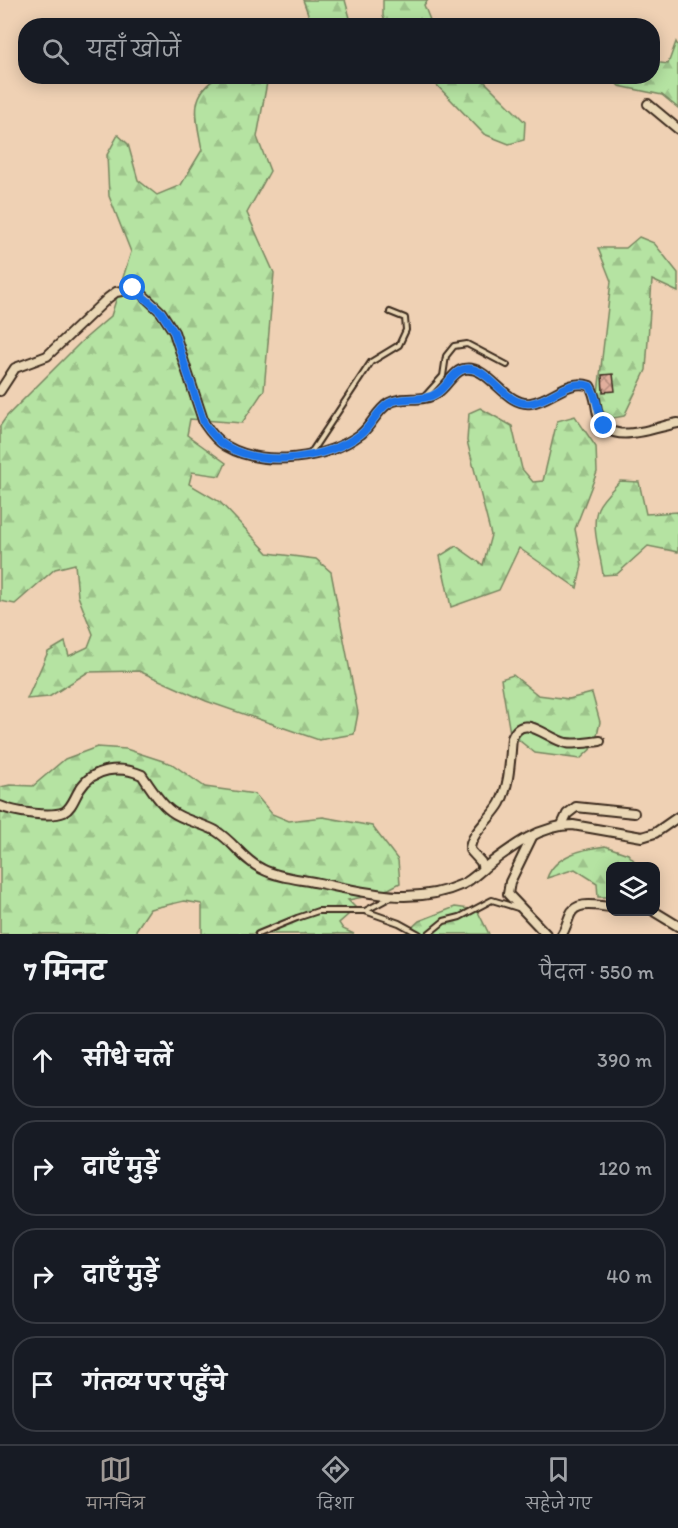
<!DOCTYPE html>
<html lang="hi">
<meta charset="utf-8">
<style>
body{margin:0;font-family:Itim,"Playpen Sans Deva",sans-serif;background:#242831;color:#f1f3f6}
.controls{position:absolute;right:18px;bottom:18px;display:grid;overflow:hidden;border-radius:12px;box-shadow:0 3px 15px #0003}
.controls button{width:54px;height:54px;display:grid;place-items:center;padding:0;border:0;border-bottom:2px solid #363941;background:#171b24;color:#f1f3f6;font:30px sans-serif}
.stop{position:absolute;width:18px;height:18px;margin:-14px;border:4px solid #1a73e8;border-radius:50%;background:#fff}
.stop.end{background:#1a73e8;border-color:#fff;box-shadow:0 2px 6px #0008}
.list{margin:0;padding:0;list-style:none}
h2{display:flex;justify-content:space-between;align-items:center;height:78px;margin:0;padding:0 24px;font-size:26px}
h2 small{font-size:20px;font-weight:400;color:#9ea1a6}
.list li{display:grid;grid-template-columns:39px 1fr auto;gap:18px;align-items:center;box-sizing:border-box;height:96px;margin:0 12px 12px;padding:0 12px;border:2px solid #363941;border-radius:24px}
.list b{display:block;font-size:22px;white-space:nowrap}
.list em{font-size:20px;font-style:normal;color:#9ea1a6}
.icon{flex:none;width:33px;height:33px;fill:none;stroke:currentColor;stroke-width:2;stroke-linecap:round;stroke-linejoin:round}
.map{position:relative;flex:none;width:678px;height:934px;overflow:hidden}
.search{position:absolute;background:#171b24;box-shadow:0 3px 15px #0003;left:18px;right:18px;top:18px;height:66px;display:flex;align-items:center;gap:15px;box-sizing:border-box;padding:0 21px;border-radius:24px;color:#9ea1a6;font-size:22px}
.sheet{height:510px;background:#171b24}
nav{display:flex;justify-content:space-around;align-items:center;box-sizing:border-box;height:84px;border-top:2px solid #363941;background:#171b24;font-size:16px;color:#9ea1a6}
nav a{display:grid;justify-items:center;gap:3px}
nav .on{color:#9f9995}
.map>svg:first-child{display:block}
</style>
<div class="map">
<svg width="678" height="934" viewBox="0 0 678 934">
<defs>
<pattern id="forest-firs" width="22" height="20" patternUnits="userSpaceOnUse" patternTransform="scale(1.5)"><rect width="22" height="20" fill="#b5e3a2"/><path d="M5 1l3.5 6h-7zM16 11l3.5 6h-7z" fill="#9dc38b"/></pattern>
<pattern id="building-cross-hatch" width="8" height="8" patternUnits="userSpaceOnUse" patternTransform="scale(1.5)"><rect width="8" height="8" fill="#e1ae9c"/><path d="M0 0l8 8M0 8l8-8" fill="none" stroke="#b88e7f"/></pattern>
</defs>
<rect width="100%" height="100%" fill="#efd1b4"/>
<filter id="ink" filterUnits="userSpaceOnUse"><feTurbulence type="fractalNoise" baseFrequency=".0167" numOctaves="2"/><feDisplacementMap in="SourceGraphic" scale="12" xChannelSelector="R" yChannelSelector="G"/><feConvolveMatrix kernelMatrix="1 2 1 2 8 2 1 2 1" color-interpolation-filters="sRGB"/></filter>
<g filter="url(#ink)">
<g fill="url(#forest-firs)" stroke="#788660" stroke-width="1.5">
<polygon points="303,0 345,0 352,25 312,25"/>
<polygon points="383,0 428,0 424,5 432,25 387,25 383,16"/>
<polygon points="676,42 678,46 678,108 662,95 619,86 610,77 652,76 653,62 668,64"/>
<path d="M218,77H268L257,137L270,171L247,213L274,273L264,390L242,423L190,419L187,435L226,463L220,476L192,472L189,484L220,502L268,553L316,559L331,572L358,713L354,734L319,740L206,701L139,671L88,672L49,697L27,699L48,652L65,642L69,656L88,647L93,634L78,596L75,564L55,569L15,604L0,601V426L7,416L81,342L111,316L131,252L109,196L107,155L118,135L128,144L138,180L157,195L181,185L202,150C197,120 187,95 218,77Z"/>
<polygon points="429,77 480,77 525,122 524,140 509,144 484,134"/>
<polygon points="639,237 654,243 678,273 678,292 652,280 646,370 624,416 613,418 602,411 598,393 611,281 598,248 626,248"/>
<polygon points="480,408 512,426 522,469 533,482 543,481 557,421 575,416 596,447 597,472 575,529 582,565 577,588 519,548 499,590 451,607 440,556 456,546 483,565 491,535 467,441 469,413"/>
<path d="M620,481L639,482L646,514L678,512V552L648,546L617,574L603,575C601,555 590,527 598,508C602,499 613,489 620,481Z"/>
<polygon points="513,675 538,695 569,699 592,693 600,722 595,745 580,759 535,753 510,733 501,679"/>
<polygon points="97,747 126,749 172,764 205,787 255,794 272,814 289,821 323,817 372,826 398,860 400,883 379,894 348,900 356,908 339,923 343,929 354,934 202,934 202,904 184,901 150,909 136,930 137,934 0,934 0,787 10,785 33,786 65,759"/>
<path d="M605,846L628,854L639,866H610V897H598L597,883L575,869L547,878C555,855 583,849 605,846Z"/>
<polygon points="455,907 477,910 489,934 405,934 419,921"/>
</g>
<polygon fill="url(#building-cross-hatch)" stroke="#3b2a1e" stroke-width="1.5" points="613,374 615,391 603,392 602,375"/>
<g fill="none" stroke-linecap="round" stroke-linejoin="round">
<g stroke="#3b2a1e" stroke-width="8">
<g id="service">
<polyline points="426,395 443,376 446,356 454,346 467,344 507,365"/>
<polyline points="310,454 371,362 399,345 406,330 405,318 390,312"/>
<polyline points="365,911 399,923 419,934"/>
<polyline points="258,934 297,918 318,911 365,911 391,897"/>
<polyline points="428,934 444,921 460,917 492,900 518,908"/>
</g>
</g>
<g stroke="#3b2a1e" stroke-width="12">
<g id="minor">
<polyline points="648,104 678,129"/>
<path d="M0,391L15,368L47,356L108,298L116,292L133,289L142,294L161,312L174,332L204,423C210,432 217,441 226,446C264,468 327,459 361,434C372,425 377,410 389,403C403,395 423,403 437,393C447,387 453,371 464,369C489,364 505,407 531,403C552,400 568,378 590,386C597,397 595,407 599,418C610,448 657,426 678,423"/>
<path d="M0,806C14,812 50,818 64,812C72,808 75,796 80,789C93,768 120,765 142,775C150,787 159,802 171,811C184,821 202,823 216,831C234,842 243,860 262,869C279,878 301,879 319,883C368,893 414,906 463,884C472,880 480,871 488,865C513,846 541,825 573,825L642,837L655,833L678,817"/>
<polyline points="562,825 567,814 576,807 634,813"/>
<polyline points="532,837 510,882 508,894 546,934"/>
<path d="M483,869L481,862L470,850C470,833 492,818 500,803C510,784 510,759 512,738C523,711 547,739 566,743C577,745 589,742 600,741"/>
<polyline points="655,912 678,926"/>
<path d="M562,934C566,928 567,922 570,915C576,900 597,906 610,907"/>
</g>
</g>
<use href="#service" stroke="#ead7b5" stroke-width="4"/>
<use href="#minor" stroke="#ead7b5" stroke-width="8"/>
</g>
</g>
<g fill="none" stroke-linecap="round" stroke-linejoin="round" filter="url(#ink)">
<path stroke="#1a73e8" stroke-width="8" d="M133,288L161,312L174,332L204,423C210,432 217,441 226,446C264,468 327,459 361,434C372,425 377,410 389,403C403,395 423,403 437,393C447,387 453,371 464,369C489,364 504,407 531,403C552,400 568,378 590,386C598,398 597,413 604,426"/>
</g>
</svg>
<div class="controls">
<button><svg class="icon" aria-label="layers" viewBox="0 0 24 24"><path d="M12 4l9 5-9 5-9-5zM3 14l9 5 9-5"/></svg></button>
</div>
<div class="stop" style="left:133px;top:288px"></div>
<div class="stop end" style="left:604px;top:426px"></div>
<div class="search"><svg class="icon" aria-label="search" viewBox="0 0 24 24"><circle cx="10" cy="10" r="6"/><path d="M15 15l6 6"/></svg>यहाँ खोजें</div>
</div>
<section class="sheet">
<h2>7 मिनट<small>पैदल · 550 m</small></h2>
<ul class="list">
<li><svg class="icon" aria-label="ahead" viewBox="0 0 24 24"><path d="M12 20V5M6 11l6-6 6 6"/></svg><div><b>सीधे चलें</b></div><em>390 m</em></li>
<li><svg class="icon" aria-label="right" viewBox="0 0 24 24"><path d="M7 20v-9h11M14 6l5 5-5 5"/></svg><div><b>दाएँ मुड़ें</b></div><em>120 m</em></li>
<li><svg class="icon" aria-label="right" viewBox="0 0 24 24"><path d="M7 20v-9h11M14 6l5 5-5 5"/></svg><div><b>दाएँ मुड़ें</b></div><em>40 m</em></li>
<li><svg class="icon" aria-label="arrive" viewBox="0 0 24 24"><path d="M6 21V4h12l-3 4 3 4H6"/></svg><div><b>गंतव्य पर पहुँचे</b></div></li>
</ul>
</section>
<nav>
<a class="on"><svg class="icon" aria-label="map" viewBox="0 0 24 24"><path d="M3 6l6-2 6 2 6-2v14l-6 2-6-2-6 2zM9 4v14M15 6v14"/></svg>मानचित्र</a>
<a><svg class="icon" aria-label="directions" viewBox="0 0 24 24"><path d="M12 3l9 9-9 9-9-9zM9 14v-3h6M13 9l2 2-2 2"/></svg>दिशा</a>
<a><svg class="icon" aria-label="saved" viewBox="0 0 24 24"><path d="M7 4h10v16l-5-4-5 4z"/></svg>सहेजे गए</a>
</nav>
